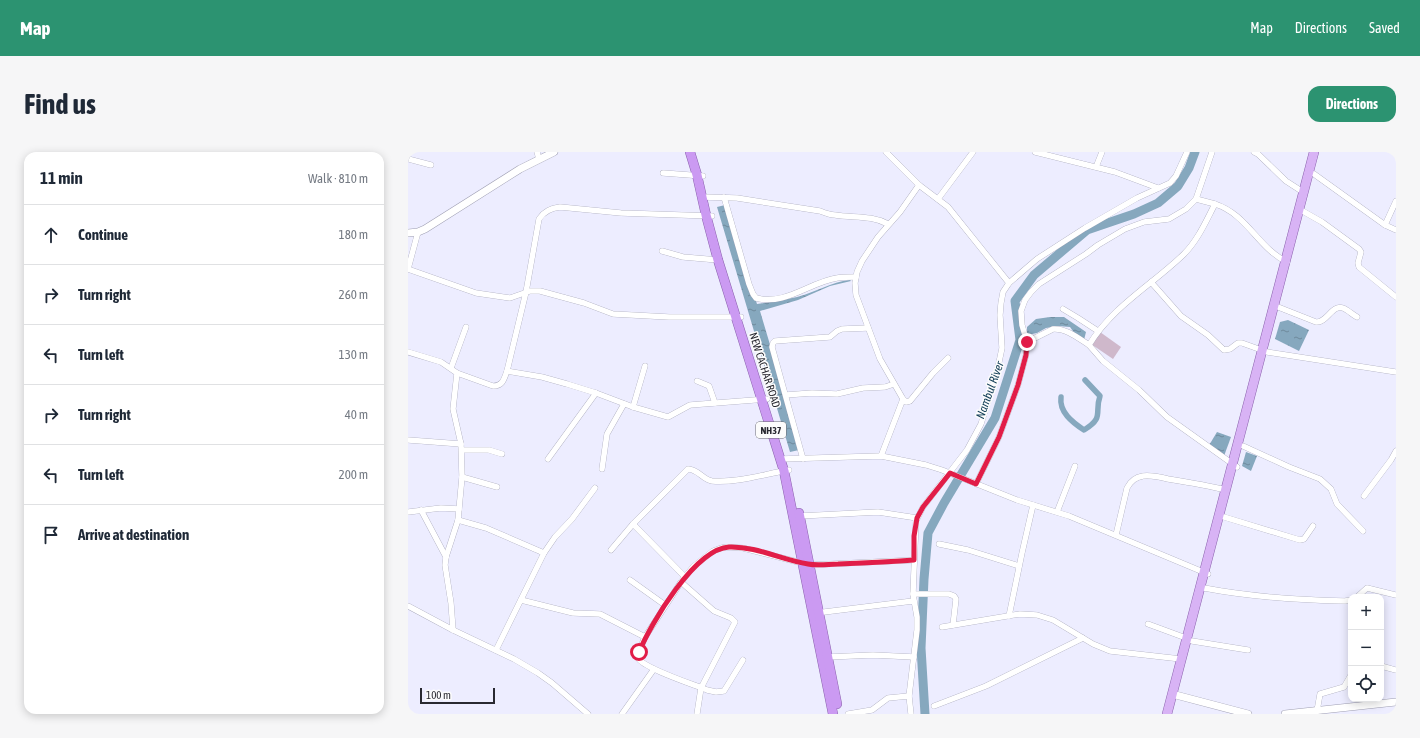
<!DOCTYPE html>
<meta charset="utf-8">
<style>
body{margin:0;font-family:"Asap Condensed",sans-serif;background:#f6f6f7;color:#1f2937}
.controls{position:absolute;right:12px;bottom:12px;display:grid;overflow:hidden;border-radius:8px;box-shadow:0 2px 10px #0003}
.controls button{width:36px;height:36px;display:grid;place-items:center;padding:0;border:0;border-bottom:1px solid #e0e1e3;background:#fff;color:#1f2937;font:20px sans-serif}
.scale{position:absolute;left:12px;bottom:10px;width:75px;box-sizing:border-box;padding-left:4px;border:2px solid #292931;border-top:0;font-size:11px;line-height:14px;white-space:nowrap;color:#292931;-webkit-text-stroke:3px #fcfcfc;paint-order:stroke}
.stop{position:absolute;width:12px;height:12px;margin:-9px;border:3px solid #e11d48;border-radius:50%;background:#fff}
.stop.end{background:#e11d48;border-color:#fff;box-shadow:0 1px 4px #0008}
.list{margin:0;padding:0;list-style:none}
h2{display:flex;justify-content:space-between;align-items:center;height:52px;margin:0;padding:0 16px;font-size:17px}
h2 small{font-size:13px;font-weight:400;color:#747a83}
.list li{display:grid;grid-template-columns:26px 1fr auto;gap:12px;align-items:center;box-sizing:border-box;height:60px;padding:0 16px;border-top:1px solid #e0e1e3}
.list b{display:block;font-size:15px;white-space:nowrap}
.list em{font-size:13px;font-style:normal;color:#747a83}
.icon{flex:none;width:22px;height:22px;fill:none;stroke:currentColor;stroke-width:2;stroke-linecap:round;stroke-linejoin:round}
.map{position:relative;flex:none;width:988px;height:562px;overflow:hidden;border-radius:12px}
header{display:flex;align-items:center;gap:24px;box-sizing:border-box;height:56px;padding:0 20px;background:#2c9371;color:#fff}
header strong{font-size:19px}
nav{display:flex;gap:22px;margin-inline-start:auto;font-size:14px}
.intro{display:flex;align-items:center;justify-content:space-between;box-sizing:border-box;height:96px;padding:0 24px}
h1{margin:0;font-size:28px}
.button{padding:10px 18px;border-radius:12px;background:#2c9371;color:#fff;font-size:14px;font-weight:700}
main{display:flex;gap:24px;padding:0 24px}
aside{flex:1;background:#fff;border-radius:12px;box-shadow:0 2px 10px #0003}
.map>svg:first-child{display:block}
</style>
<header>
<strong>Map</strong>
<nav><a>Map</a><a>Directions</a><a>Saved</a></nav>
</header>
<div class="intro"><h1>Find us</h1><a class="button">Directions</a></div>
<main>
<aside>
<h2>11 min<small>Walk · 810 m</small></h2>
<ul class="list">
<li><svg class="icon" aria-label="ahead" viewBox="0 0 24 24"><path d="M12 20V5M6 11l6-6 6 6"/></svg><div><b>Continue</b></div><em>180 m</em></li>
<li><svg class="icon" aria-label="right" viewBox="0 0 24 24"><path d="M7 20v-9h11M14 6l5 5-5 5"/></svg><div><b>Turn right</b></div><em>260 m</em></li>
<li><svg class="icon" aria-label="left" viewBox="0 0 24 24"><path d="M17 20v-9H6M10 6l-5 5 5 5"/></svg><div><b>Turn left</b></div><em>130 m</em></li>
<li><svg class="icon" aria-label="right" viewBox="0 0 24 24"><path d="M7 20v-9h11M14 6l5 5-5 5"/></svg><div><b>Turn right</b></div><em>40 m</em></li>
<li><svg class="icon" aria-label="left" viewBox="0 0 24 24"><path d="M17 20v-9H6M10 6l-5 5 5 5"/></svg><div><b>Turn left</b></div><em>200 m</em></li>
<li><svg class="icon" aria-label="arrive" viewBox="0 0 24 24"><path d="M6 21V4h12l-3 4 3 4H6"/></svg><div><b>Arrive at destination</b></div></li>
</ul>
</aside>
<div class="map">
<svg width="988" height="562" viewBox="0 0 988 562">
<defs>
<pattern id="water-ripples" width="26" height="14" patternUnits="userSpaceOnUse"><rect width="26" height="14" fill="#86a8be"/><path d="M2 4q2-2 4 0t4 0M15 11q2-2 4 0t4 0" fill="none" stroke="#6e899b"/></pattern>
</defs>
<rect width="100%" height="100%" fill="#ededff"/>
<polygon fill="#cfb8cb" points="692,180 713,195 705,207 683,192"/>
<g fill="url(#water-ripples)">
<path d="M317,53L349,152C363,150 376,148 389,145C408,140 423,130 442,128L443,129L422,134L390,148L352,159L377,243L391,298L382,300L309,55Z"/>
<polygon points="642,165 656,165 678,180 676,188 667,182 662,175 650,174 638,176 629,181 619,183 619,175 628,167"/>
<polygon points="880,168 901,178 891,199 867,187 872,170"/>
<polygon points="809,280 823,285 816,304 800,295"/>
<polygon points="838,300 849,304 843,319 834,314"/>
</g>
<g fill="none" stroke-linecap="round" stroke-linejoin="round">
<path stroke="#86a8be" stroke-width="5.5" d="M653,245C651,260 664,270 676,278C697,265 686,261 692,244L677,228"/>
<polyline stroke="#86a8be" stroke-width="9" points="517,562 513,496 516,427 520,381 536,351 587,266 612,188 607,149 626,123 679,78 726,62 750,51 770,34 781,16 787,0"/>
<g stroke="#9f9fb3" stroke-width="6">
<g id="minor">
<polyline points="129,0 131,7"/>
<polyline points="478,0 511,33 540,55 601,131"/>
<polyline points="627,0 707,20 750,36"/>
<polyline points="846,0 850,2 878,29 895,40"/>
<polyline points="0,7 23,13"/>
<polyline points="688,15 694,0"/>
<polyline points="255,21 295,24"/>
<polyline points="906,22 977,73 988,78"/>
<path d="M294,45L329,46L412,59C417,61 422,63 427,63C446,66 463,63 480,72"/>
<path d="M316,45L341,132L345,142L348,146C377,154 402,130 429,126C435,125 441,125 448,125"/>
<polyline points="530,47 565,0"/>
<polyline points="788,47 804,0"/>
<polyline points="891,57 914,70 951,97 953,100 950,111 951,115 988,145"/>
<path d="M304,64L213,61L152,55C143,56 136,59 131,67L118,140L99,219L134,225L159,232L188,241L225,255L260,265L282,253L359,247"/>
<polyline points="977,73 988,49"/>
<polyline points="254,99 275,105 310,108"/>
<polyline points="0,117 68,141 102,146 122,139 132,139 176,151 205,162 261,165 333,165"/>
<polyline points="0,117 10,80"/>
<polyline points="743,130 773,164 800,183 816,198 822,197 830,191 834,191 859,200 988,220"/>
<path d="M870,155L908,170C919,171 924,152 935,156C940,158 945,163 949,165"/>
<polyline points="655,157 670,166 690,179"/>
<polyline points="619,190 614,173 613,159 617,148 623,140 631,132 678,102 690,93 717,77 736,70 761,67 778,57 788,47 807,52"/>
<polyline points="0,200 33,210 49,221 45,257 53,292 54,325 50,368 38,405 37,413 43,451 45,478"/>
<polyline points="43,216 58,175"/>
<path d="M49,221L85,234C95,234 96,227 99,219"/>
<polyline points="289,229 301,234 307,251"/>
<polyline points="378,243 404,241 429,242 455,236 477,235 486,232"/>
<polyline points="495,247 498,250 502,249 525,221 540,206"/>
<polyline points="225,255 237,214"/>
<polyline points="0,288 53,292"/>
<polyline points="835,294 881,315 912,327 923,337 929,352 955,379"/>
<polyline points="54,298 81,298 94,302"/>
<polyline points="473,304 495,247 472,207 448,143 447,131 449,120 454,109 470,85 492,60 511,33"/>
<polyline points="140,307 188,241"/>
<polyline points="373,307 473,304 518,313 534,318 609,348 661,364 800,422"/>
<polyline points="395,307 364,195 365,191 367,189 422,185 429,179 434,177 460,176"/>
<path d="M829,315L759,265L731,238L695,209L681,193C705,154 744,133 776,102C790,88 798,69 807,52C839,62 850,96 879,110"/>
<polyline points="194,317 199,282 216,252"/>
<polyline points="54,325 89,335"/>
<path d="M568,332L591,285L610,233L618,203L619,190L645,177C658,176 670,186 681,193"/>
<polyline points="956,344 983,308 988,299"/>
<polyline points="13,358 38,405"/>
<polyline points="0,360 33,356 51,357"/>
<polyline points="649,360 667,314"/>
<polyline points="392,364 470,360 509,366"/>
<polyline points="816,365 892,388 896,387 905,374"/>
<polyline points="50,368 78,376 136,401"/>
<path d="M225,372L280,317C290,317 295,328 304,329C330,331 356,322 381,318"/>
<path d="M708,383L719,336C722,330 728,325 735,324C743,323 752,325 760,327C779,330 798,333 818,338"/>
<polyline points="531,392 560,398 611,414"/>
<polyline points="203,398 225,372 277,425"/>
<polyline points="222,428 257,453"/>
<polyline points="273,430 306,459 323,466 327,470 293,536 289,562"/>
<path d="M796,436C843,445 890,448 937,449L943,448"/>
<polyline points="505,442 541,442 546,444 548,447 545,473"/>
<polyline points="949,445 959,436 988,443"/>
<polyline points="113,448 165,461 192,462 237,485"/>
<polyline points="0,454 45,478 106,507 130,521 144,531 180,562"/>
<polyline points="408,461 505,449"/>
<polyline points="601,464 614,401 625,353"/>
<polyline points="740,472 778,486"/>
<polyline points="534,475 612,462 629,463 645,468 685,492 702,499 773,507"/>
<polyline points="784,489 840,498"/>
<polyline points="88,498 136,401 147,385 164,367 187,336"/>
<polyline points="420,505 465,503 506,505"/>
<path d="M335,508L316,539L308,540L299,538C287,533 235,516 230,506L231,499L237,485L273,430L285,415L305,399L313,396L319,395L335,396L402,413L506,408"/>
<polyline points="973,514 988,518"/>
<polyline points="526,554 578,534 675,486"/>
<polyline points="909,559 912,542 936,535 943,523"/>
<polyline points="214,562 246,517"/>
<polyline points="440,562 464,558 480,546 501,544"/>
<polyline points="503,562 501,544 509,478 509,465 505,442 508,369 515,355 559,298 573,272 590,215 594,196 592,163 593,151 595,140 601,131 629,107 677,76 729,46 762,31 768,24 779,0"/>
</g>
</g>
<g stroke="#9f9fb3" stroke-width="8">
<g id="tertiary">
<polyline points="0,81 10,80 17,77 112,17 146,0"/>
<polyline points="764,542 840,562"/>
<polyline points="877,562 988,550"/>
</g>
</g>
<g stroke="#8a62ac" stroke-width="10">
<polyline id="primary" points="759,562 906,0"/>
</g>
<g stroke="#8a62ac" stroke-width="10">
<g id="trunk">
<polyline points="282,0 289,23 298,63 310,108 376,319 425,562"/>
<polyline points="391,361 429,552"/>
</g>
</g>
<use href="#minor" stroke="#fff" stroke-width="5.5"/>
<use href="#tertiary" stroke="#fff" stroke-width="7"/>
<use href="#primary" stroke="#d8b3f5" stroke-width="9"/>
<use href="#trunk" stroke="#cb9af2" stroke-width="9"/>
</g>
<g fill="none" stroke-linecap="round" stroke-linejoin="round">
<path stroke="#e11d48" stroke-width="5" d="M231,500C243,471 287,397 321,395C348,394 374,408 400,412C410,414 421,412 430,412C456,411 481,410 506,408V384L509,366L515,355L542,321L568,332L591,285L610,233L618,203L619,190"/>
</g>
<g text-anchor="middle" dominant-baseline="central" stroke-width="3" stroke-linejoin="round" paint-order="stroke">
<rect fill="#fcfcfc" stroke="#68686e" stroke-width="1" x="348" y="270" width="30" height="16" rx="3"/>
<g font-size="10" font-weight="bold" fill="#292931">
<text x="363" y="278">NH37</text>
</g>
<g font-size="11" fill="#292931" stroke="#fcfcfc">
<text transform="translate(357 218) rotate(72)">NEW CACHAR ROAD</text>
</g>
<g font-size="12" font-style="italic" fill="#133e57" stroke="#fcfcfc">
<text transform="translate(582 238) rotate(-70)">Nambul River</text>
</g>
</g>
</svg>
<div class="controls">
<button>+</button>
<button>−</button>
<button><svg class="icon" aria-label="locate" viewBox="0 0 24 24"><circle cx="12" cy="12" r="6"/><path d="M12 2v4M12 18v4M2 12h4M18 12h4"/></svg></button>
</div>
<div class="scale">100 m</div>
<div class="stop" style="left:231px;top:500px"></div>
<div class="stop end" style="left:619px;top:190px"></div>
</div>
</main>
